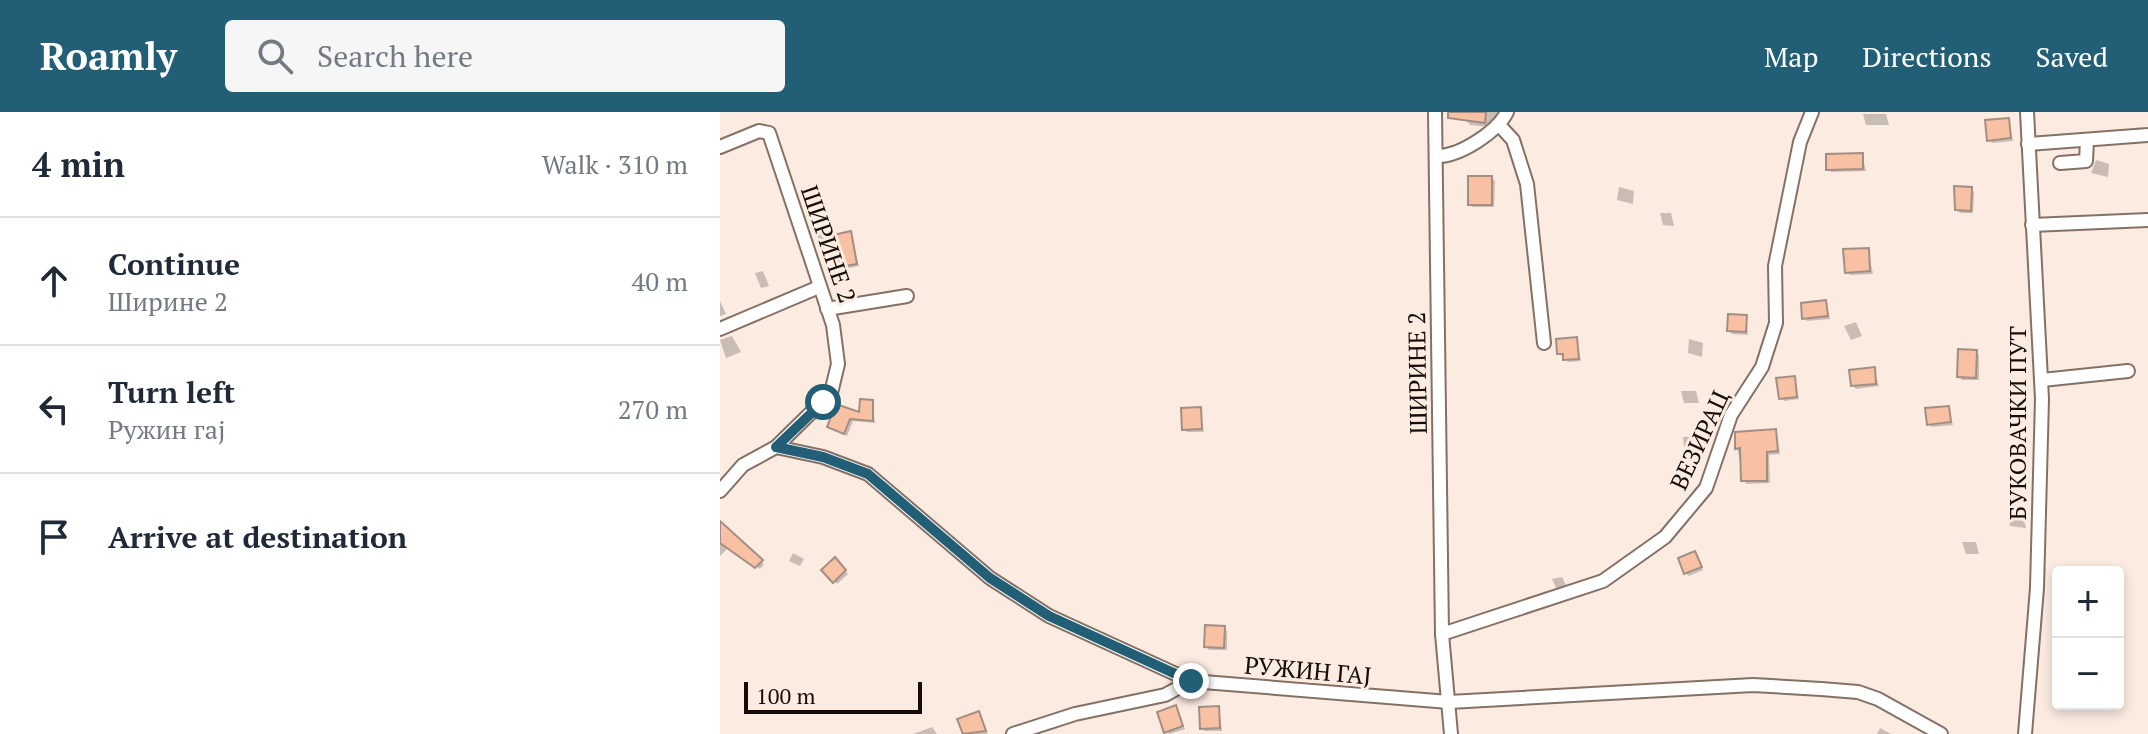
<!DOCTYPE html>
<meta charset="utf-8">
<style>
body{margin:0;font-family:"PT Serif",serif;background:#f6f6f7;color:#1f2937}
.controls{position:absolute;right:24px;bottom:24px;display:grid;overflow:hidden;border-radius:8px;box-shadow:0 4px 12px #0003}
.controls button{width:72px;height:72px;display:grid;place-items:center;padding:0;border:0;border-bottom:2px solid #e0e1e3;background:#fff;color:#1f2937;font:40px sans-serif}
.scale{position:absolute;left:24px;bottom:20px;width:178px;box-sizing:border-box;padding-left:8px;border:4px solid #140d09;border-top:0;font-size:22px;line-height:28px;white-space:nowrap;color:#140d09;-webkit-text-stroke:6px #fcebe1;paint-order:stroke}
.stop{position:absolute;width:24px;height:24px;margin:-18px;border:6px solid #225f76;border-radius:50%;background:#fff}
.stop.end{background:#225f76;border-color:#fff;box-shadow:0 2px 8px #0008}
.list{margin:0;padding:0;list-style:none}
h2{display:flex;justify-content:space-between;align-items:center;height:104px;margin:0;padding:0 32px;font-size:34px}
h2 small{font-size:26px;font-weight:400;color:#747a83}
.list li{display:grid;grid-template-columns:52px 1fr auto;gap:24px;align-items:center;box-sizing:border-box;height:128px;padding:0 32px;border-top:2px solid #e0e1e3}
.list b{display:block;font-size:30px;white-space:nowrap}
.list p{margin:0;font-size:26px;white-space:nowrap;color:#747a83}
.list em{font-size:26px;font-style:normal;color:#747a83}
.icon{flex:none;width:44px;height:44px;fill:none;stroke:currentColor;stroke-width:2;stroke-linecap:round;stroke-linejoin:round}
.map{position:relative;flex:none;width:1428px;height:622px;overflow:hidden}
header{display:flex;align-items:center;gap:48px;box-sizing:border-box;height:112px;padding:0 40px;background:#225f76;color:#fff}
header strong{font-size:38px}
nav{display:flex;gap:44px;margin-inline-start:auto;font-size:28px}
.search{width:560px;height:72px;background:#f6f6f7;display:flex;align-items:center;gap:20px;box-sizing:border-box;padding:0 28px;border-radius:8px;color:#747a83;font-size:30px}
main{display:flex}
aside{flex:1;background:#fff}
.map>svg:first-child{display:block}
</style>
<header>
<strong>Roamly</strong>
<div class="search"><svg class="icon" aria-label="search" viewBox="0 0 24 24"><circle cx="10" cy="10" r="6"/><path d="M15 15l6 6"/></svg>Search here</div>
<nav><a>Map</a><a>Directions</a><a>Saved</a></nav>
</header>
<main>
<aside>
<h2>4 min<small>Walk · 310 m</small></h2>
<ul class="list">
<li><svg class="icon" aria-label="ahead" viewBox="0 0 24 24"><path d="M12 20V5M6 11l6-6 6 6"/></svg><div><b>Continue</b><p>Ширине 2</p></div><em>40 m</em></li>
<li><svg class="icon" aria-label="left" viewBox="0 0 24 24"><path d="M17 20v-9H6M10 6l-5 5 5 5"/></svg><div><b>Turn left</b><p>Ружин гај</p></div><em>270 m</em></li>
<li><svg class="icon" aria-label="arrive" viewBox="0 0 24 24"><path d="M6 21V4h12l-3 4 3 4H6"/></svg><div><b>Arrive at destination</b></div></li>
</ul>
</aside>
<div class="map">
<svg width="1428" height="622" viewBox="0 0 1428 622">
<rect width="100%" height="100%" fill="#fcebe1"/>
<g fill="#0003">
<polygon points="745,0 778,0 776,10 771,10 770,15 750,13 745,7"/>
<polygon points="1143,2 1166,2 1169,13 1146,13"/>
<polygon points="1288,8 1293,29 1272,31 1269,28"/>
<polygon points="1142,43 1146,59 1111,60 1108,57"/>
<polygon points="1376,48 1389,52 1388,65 1371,61"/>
<polygon points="772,66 775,69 774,95 753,95 750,92"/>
<polygon points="91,73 99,90 88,94 80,77"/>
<polygon points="899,75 914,79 913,92 897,88"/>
<polygon points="1251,77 1254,80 1253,101 1240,101 1237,97"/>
<polygon points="940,101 951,101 954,114 943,113"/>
<polygon points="104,113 113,130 102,134 94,117"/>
<polygon points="130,122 139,154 124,157 121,154"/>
<polygon points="1148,138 1153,162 1130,163 1127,160"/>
<polygon points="43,159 49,174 41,176 35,161"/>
<polygon points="0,189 6,202 0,204"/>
<polygon points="1106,190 1110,207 1087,209 1084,206"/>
<polygon points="1026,205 1028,223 1012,222 1009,218"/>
<polygon points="1136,210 1142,224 1131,228 1124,214"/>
<polygon points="12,224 21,240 6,246 0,228"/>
<polygon points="856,227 861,249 848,250 839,241"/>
<polygon points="969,227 983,231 982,245 968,241"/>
<polygon points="1256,240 1259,243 1259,268 1242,268 1239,264"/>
<polygon points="1154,257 1159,274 1136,277 1133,274"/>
<polygon points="1074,266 1079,287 1064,289 1061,286"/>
<polygon points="961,279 976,279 979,291 964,291"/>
<polygon points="152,290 155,311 133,309 127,324 110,315 118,294 140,303"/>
<polygon points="1228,296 1233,313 1212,315 1209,312"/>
<polygon points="480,297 484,320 467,320 464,317"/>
<polygon points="1055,319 1060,342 1049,343 1050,371 1026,372 1017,336"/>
<polygon points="982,324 986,337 967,338 964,335 963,325"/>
<polygon points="1303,404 1306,416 1290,414 1289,405"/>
<polygon points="0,412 44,452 40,457 14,436 7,437 0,444"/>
<polygon points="1242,430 1256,430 1259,442 1246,442"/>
<polygon points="73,441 84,447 80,454 69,449"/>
<polygon points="975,441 983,458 969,464 966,461"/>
<polygon points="115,448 128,462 117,472 104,458"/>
<polygon points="842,465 847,475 837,478 832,467"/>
<polygon points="504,516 507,519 507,538 489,538 486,534"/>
<polygon points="456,596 465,617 449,622 446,619"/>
<polygon points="499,596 502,619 485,619 482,616"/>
<polygon points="258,601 268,622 245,622 240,608"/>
<polygon points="212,615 217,622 193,622"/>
<polygon points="1160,616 1171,622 1157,622"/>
</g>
<g fill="#f9c1a3" stroke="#a38e84" stroke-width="2">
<polygon points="728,0 766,0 765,11 728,6"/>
<polygon points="1289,6 1291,26 1267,29 1265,8"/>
<polygon points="1143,41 1143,57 1106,58 1106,42"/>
<rect x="748" y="64" width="24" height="29"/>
<polygon points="1234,74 1252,75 1251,99 1235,98"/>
<polygon points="131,119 137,152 119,155 113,123"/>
<polygon points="1149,136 1150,159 1125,161 1123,137"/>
<polygon points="1106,188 1108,204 1082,207 1081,191"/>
<polygon points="1008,202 1027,203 1026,220 1007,219"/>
<polygon points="857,225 859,247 843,248 843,242 837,242 836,227"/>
<polygon points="1238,237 1257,238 1256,266 1237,265"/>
<polygon points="1155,255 1156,272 1131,274 1129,258"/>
<polygon points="1075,264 1077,285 1059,287 1056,266"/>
<polygon points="140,287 153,288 153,309 130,307 124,322 107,315 116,292 139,300"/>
<polygon points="1229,294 1231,310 1207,313 1205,296"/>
<polygon points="481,295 482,317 462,318 461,296"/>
<polygon points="1056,317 1058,339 1047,340 1047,369 1021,369 1020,336 1015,337 1015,320"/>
<polygon points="0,409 43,448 35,456 0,431"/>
<polygon points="975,439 982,455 964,462 958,446"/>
<polygon points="115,445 126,458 113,471 101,458"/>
<polygon points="485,513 505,514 504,536 484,535"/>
<polygon points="456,593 463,614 444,621 437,600"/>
<polygon points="499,594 500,616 480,617 479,595"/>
<polygon points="259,599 266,619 243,622 237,607"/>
</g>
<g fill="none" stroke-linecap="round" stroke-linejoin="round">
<g stroke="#847166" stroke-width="16">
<g id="minor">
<polyline points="715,0 722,522 731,622"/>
<polyline points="780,14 793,28 807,72 824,231"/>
<polyline points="1308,32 1428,23"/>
<polyline points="0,35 39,19 49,21 113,213 118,252 111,281 56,335 23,353 0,379"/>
<path d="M716,44C739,45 777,20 787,0"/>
<polyline points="1340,51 1366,49 1367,28"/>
<polyline points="1312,113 1428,108"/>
<polyline points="107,197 187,184"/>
<polyline points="0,217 99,175"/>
<polyline points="1322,268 1408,259"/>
<polyline points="56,335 103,345 148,362 270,466 329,504 471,569 729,590 1033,573 1101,577 1138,580 1158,587 1221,622"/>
<polyline points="722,522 883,469 945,425 986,376 1011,303 1042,255 1056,211 1055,154 1080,30 1092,0"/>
<polyline points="293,622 355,602 445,583 471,569"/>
<polyline points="1305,622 1317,476 1322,287 1307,0"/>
</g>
</g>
<use href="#minor" stroke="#fff" stroke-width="12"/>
</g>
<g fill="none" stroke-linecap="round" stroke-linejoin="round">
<polyline stroke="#225f76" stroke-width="10" points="103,290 56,335 103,345 148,362 270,466 329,504 471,569"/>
</g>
<g text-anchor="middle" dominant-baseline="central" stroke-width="6" stroke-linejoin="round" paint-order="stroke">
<g font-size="24" fill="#140d09" stroke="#fcebe1">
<text transform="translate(109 132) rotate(71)">ШИРИНЕ 2</text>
<text transform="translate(697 261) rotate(-91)">ШИРИНЕ 2</text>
<text transform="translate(1297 311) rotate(-90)">БУКОВАЧКИ ПУТ</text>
<text transform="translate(979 328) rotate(-65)">ВЕЗИРАЦ</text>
<text transform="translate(588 558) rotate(5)">РУЖИН ГАЈ</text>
</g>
</g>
</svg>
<div class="controls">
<button>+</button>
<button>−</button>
</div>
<div class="scale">100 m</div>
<div class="stop" style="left:103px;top:290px"></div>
<div class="stop end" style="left:471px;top:569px"></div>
</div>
</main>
